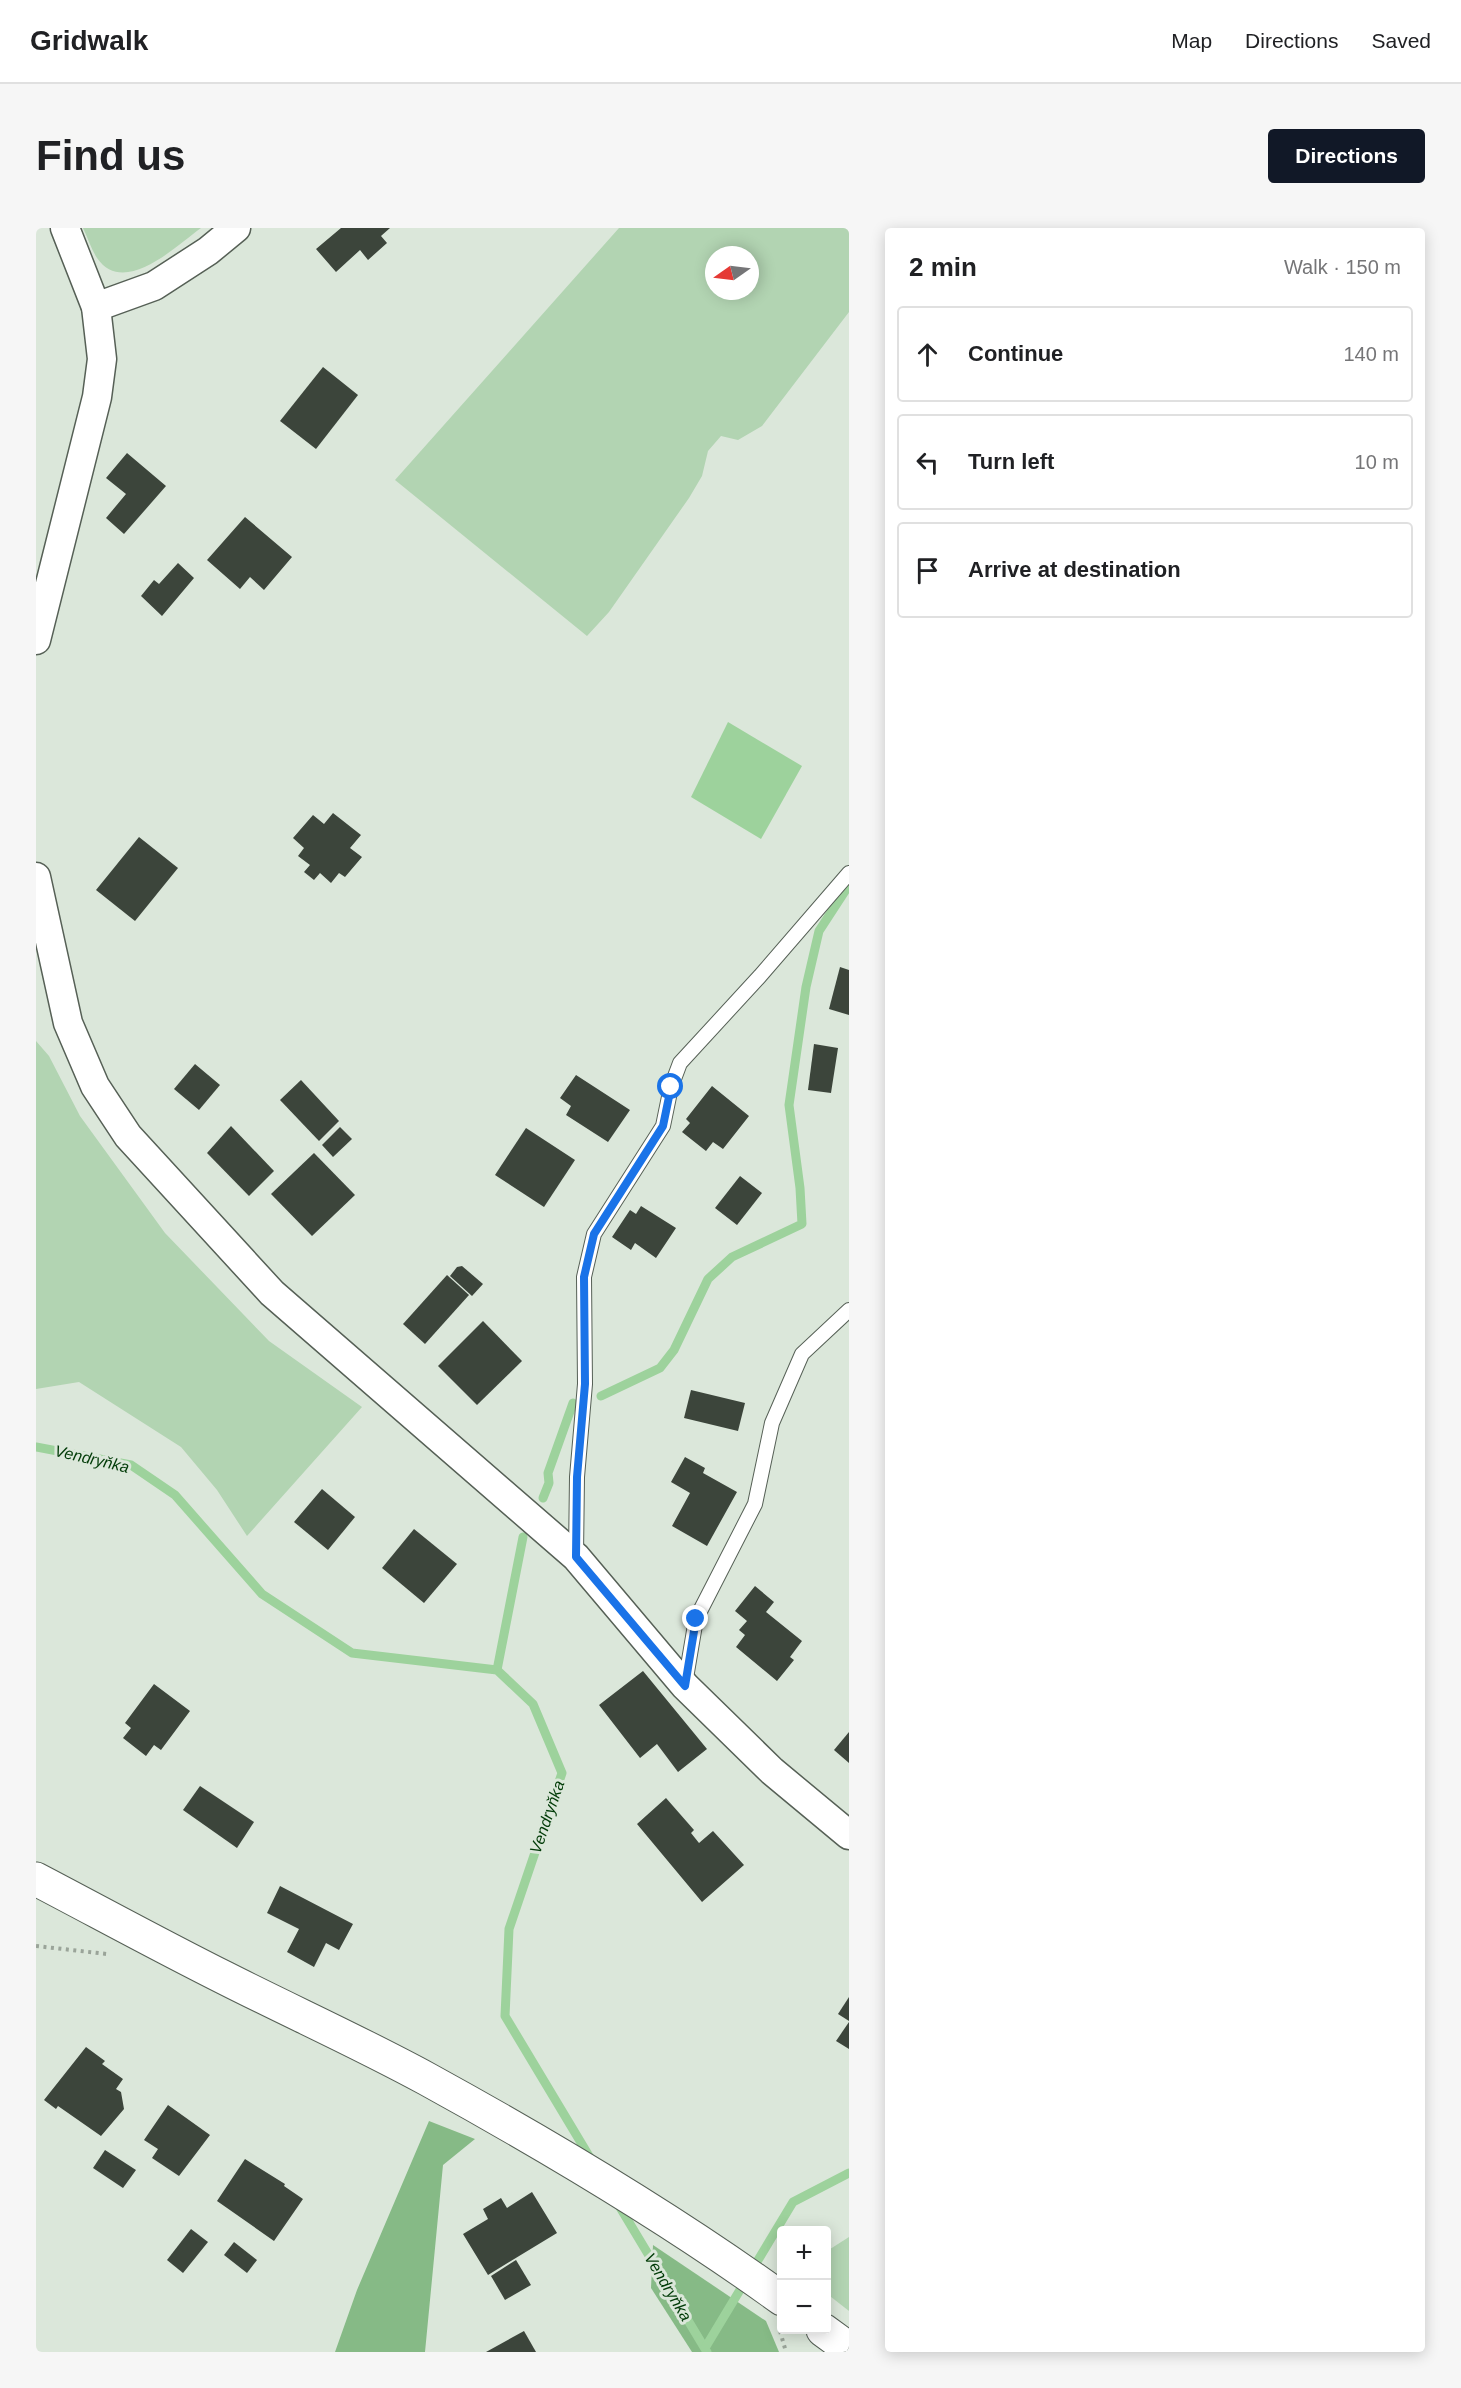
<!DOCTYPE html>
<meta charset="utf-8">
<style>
body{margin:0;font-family:Arial,sans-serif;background:#f6f6f6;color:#202124}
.controls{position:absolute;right:18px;bottom:18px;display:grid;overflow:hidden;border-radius:6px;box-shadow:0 3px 15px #0003}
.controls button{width:54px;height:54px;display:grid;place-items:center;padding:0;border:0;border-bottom:2px solid #e0e0e0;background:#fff;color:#202124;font:30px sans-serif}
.compass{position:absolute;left:669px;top:18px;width:54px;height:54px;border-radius:50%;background:#fff;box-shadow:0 3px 15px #0003;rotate:256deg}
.stop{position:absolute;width:18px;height:18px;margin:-14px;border:4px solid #1a73e8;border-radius:50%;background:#fff}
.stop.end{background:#1a73e8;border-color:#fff;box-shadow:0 2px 6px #0008}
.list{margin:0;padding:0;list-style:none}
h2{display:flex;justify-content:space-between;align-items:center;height:78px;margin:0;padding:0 24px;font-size:26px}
h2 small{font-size:20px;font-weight:400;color:#757577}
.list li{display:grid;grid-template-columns:39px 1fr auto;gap:18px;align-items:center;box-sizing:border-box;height:96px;margin:0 12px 12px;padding:0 12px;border:2px solid #e0e0e0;border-radius:6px}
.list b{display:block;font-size:22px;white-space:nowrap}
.list em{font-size:20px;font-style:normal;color:#757577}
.icon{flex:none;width:33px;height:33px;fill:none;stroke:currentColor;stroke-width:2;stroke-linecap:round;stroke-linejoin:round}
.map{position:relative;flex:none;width:813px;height:2124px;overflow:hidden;border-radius:6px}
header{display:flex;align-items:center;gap:36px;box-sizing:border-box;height:84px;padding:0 30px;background:#fff;border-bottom:2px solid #e0e0e0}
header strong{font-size:28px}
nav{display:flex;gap:33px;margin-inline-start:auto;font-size:21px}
.intro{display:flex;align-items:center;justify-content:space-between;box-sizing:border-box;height:144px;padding:0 36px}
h1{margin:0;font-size:42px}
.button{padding:15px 27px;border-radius:6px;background:#111827;color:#fff;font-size:21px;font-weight:700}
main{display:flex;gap:36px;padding:0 36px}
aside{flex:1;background:#fff;border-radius:6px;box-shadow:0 3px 15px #0003}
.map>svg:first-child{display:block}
</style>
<header>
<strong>Gridwalk</strong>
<nav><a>Map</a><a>Directions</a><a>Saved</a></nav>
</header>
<div class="intro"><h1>Find us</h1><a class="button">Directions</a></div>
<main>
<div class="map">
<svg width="813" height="2124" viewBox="0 0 813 2124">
<rect width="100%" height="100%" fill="#dbe7da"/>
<g fill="#b2d4b2" fill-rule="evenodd">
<path d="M47,0H165C139,19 88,69 61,30C55,21 52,10 47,0Z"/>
<path d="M583,0H813V84L726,198L702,212L685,208L672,223L666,248L653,270L573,384L551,408L359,252ZM678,27H714V63H678Z"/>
<polygon points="0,813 13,828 44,888 129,1005 233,1113 326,1179 211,1308 181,1262 145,1219 43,1154 0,1161"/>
<polygon points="813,2009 813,2083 790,2065 791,2023"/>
</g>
<g fill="#86ba86">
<polygon points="393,1893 439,1911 407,1937 389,2124 299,2124 321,2062"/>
<polygon points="617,2017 730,2093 743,2124 656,2124 615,2060"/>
</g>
<polygon fill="#9dd29c" points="692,494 766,538 725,611 655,569"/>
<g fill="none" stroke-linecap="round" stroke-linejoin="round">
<g stroke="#9dd29c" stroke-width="9">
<polyline points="565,1168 624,1140 638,1122 672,1051 696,1029 766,996 764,960 753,877 770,759 783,703 813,657"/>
<polyline points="0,1219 95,1237 139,1267 226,1366 316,1425 461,1442 497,1476 526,1545 473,1701 469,1788 556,1933"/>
<polyline points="507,1270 513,1255 512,1245 537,1175"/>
<polyline points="461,1442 487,1309"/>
<polyline points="582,1976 671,2124"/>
<polyline points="669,2120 757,1974 813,1945"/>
</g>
</g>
<g fill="#3c453b">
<polygon points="305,0 354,0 345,8 351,15 332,32 324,22 300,44 280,21"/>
<polygon points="287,139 322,167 280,221 244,193"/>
<polygon points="91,225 130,258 88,306 70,290 90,266 70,250"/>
<polygon points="209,289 256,329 228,362 214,349 204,361 171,332"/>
<polygon points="142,335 158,350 126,388 105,368 118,352 123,356"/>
<polygon points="297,585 325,607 314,620 326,629 309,649 303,645 295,655 284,645 278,652 268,644 274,637 262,628 268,620 257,610 277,587 288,596"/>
<polygon points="103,609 142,640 99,693 60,662"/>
<polygon points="804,739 813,742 813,787 793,781"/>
<polygon points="778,816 802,820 795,865 772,862"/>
<polygon points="159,836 184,857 163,882 138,861"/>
<polygon points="540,847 594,882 572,914 530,887 535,878 524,870"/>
<polygon points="265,852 303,893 283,913 244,872"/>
<polygon points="676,858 713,888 687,921 677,914 670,923 646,904 654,895 650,891"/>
<polygon points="195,898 238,943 213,968 171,925"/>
<polygon points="304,899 316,911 297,929 286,917"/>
<polygon points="490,900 539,932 508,979 459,947"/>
<polygon points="278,925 319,967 276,1008 235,966"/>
<polygon points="704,948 726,965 701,997 679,980"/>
<polygon points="605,978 640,1000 620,1030 599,1015 595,1022 576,1009 594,982 600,986"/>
<polygon points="426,1038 447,1056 436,1068 414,1048 421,1039"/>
<polygon points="411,1047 433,1067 389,1116 367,1096"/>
<polygon points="447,1093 486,1133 441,1177 402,1138"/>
<polygon points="655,1162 709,1175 702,1203 648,1190"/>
<polygon points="649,1229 669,1240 667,1245 701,1264 671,1318 636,1298 654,1265 635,1254"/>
<polygon points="286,1261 319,1289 292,1322 258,1294"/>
<polygon points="378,1301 421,1336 388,1375 346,1340"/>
<polygon points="719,1358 738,1374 730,1384 766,1413 754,1429 758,1432 741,1453 700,1419 709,1407 703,1402 711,1393 699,1383"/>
<polygon points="607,1443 671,1521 642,1544 621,1516 604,1530 563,1477"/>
<polygon points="118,1456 154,1483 125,1522 118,1517 110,1528 87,1510 95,1500 89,1495"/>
<polygon points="813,1504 813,1535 798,1522"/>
<polygon points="164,1558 218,1594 201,1620 147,1582"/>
<polygon points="630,1570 658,1602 655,1605 663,1615 677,1603 708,1637 666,1674 601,1596"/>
<polygon points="244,1658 317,1696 303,1722 290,1715 278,1739 251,1724 263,1701 231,1685"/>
<polygon points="813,1769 813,1793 802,1786"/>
<polygon points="813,1794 813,1821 800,1813"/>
<polygon points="50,1819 69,1833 66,1836 87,1851 80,1861 85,1864 88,1881 65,1908 22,1878 20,1881 8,1872"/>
<polygon points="132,1877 174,1907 143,1948 116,1930 122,1921 108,1912"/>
<polygon points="69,1922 100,1942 87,1960 57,1940"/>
<polygon points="209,1931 249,1956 248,1958 267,1971 238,2013 181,1973"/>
<polygon points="496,1964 521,2005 452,2047 427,2006 452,1991 447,1981 465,1970 471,1980"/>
<polygon points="155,2001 172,2014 147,2045 131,2032"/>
<polygon points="198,2014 221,2032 211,2045 188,2027"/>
<polygon points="480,2032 495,2057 469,2072 455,2048"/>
<polygon points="488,2103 500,2124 450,2124"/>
</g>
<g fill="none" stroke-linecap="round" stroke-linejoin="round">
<g stroke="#566056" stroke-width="16">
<g id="lane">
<polyline points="540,1326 541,1249 549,1156 548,1049 558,1006 627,898 635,859 644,835 724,748 813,645"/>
<polyline points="649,1456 660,1391 719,1276 736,1195 766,1126 813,1082"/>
</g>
</g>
<g stroke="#566056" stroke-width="31">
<g id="street">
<polyline points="60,79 118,58 172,23 200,0"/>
<polyline points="0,412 61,169 66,131 60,79 29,0"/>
<polyline points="0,649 32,795 59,858 92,908 236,1065 540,1329 649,1458 736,1543 813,1607"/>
</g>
</g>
<g stroke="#566056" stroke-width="35">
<g id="secondary">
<path d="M0,1651C63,1684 125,1718 189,1750C256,1784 325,1815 391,1851C513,1918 634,1990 746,2071"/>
<polyline points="787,2102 813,2121"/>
</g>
</g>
<g stroke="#9aa499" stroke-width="4" stroke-dasharray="3 4.5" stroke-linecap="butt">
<polyline points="0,1718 71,1726"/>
<polyline points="744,2103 750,2124"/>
</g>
<use href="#lane" stroke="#fff" stroke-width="14"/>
<use href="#street" stroke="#fff" stroke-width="28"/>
<use href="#secondary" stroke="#fff" stroke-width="33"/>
</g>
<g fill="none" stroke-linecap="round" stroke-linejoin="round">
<polyline stroke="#1a73e8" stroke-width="8" points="635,859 627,898 558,1006 548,1049 549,1156 541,1249 540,1329 649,1458 660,1391"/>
</g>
<g text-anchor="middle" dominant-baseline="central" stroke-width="6" stroke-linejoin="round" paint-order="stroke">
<g font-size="16" font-style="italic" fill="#003b07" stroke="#dbe7da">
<text transform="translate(56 1231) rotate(13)">Vendryňka</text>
<text transform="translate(511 1589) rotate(-71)">Vendryňka</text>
<text transform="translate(632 2059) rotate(59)">Vendryňka</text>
</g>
</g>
</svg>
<div class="controls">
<button>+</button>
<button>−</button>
</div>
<svg class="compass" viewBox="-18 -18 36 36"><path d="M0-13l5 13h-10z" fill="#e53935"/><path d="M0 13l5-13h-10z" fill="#757577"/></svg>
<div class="stop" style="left:635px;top:859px"></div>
<div class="stop end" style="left:660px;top:1391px"></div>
</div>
<aside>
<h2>2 min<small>Walk · 150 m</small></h2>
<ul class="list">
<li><svg class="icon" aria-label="ahead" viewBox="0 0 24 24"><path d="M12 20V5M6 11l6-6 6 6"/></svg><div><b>Continue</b></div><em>140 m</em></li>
<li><svg class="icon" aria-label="left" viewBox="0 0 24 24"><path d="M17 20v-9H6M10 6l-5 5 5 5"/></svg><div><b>Turn left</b></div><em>10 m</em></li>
<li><svg class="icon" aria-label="arrive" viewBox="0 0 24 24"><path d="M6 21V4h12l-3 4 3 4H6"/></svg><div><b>Arrive at destination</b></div></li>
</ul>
</aside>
</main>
